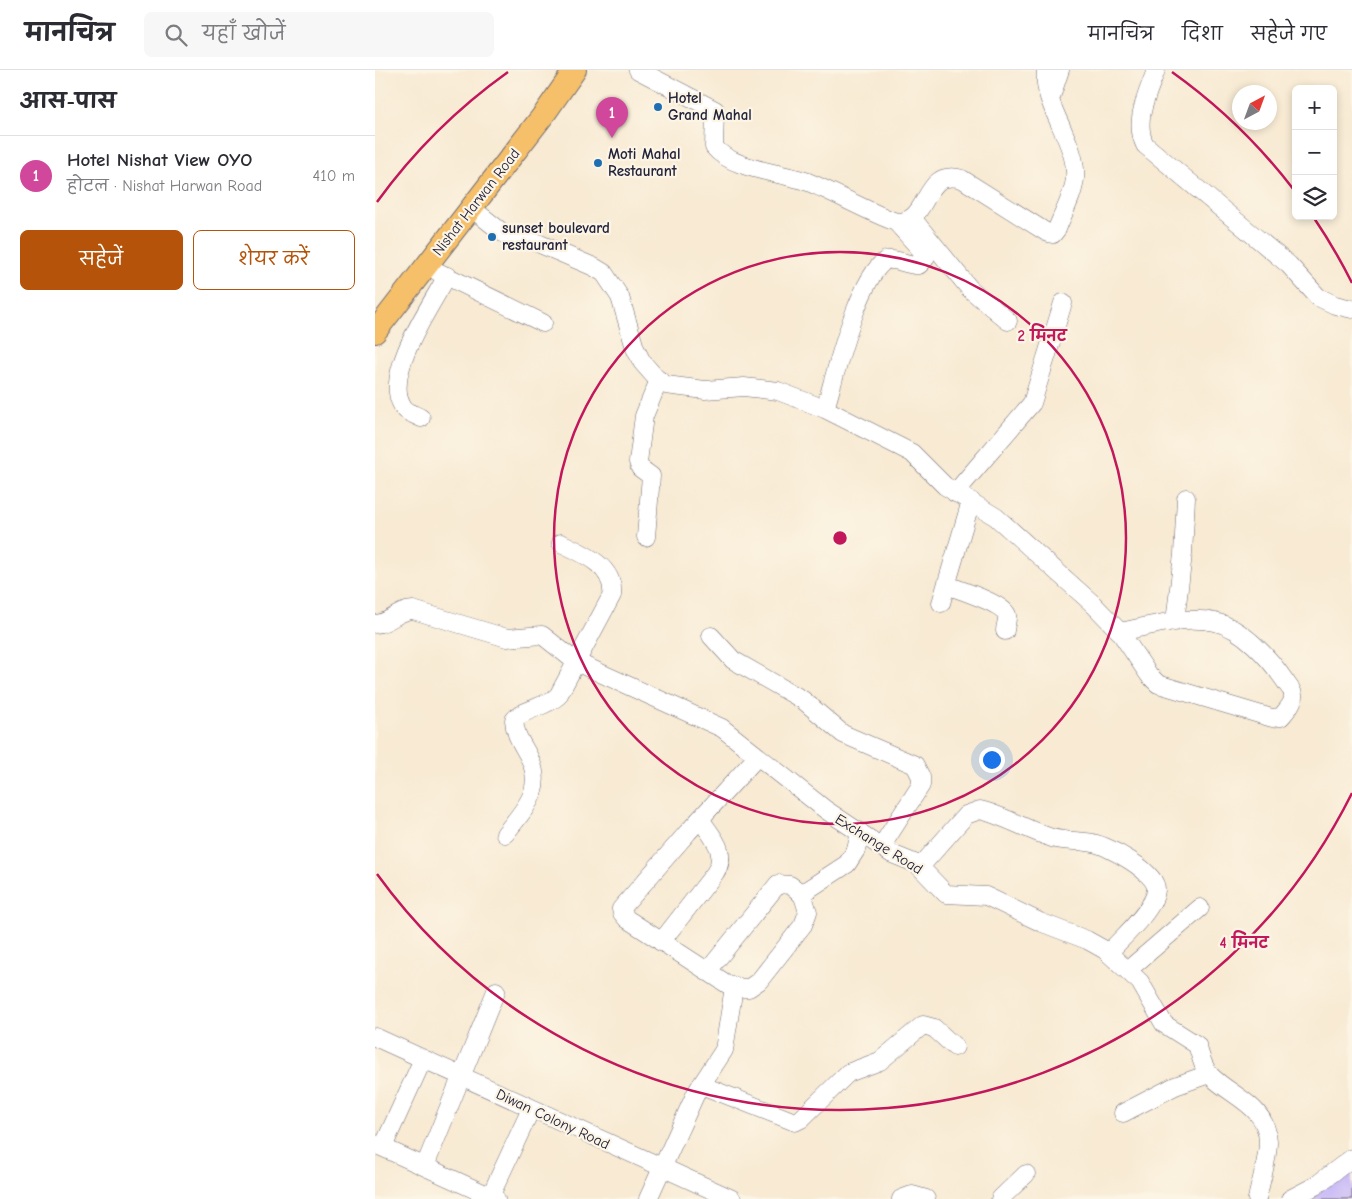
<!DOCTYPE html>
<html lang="hi">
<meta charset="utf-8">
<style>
body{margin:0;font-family:"Comic Neue","Playpen Sans Deva",sans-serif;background:#f7f7f7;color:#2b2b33}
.controls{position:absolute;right:15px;top:15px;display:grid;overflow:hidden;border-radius:8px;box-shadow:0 2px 8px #0003}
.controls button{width:45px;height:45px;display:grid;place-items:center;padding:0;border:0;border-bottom:1px solid #e1e1e2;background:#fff;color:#2b2b33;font:25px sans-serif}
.compass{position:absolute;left:857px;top:15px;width:45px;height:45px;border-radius:50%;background:#fff;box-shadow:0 2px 8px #0003;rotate:41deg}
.you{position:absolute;left:616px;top:689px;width:18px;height:18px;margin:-12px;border:4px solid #fff;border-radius:50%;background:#1a73e8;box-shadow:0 0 0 8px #1a73e833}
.badge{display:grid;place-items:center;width:32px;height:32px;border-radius:50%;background:#b45309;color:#fff;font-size:16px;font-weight:700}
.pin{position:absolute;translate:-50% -41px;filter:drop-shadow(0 1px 2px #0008)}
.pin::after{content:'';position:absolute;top:26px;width:18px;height:15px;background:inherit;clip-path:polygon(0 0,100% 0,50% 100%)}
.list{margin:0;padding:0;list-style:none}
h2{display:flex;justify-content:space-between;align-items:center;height:65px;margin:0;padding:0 20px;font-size:21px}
h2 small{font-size:16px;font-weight:400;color:#7c7c81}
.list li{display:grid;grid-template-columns:32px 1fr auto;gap:15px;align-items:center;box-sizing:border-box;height:80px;padding:0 20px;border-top:1px solid #e1e1e2}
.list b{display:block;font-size:19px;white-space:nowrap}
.list p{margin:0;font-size:16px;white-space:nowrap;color:#7c7c81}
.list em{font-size:16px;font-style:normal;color:#7c7c81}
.actions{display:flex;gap:10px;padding:15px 20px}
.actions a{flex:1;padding:11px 0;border:1px solid #b45309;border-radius:8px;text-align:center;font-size:18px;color:#b45309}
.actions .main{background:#b45309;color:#fff}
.icon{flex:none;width:28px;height:28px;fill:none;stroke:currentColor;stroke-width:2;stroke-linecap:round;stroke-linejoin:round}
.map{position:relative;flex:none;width:977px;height:1129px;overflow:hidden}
header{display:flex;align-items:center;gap:30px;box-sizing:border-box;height:70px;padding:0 25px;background:#fff;border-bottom:1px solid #e1e1e2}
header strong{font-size:24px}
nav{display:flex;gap:28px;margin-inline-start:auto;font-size:18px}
.search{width:350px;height:45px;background:#f7f7f7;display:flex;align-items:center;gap:12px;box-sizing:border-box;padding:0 18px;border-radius:8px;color:#7c7c81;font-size:19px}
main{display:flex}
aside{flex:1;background:#fff}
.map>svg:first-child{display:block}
</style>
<header>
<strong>मानचित्र</strong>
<div class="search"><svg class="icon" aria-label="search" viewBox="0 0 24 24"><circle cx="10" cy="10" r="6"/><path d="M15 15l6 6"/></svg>यहाँ खोजें</div>
<nav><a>मानचित्र</a><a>दिशा</a><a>सहेजे गए</a></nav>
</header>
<main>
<aside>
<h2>आस-पास<small></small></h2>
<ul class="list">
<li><span class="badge" style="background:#d1479c">1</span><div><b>Hotel Nishat View OYO</b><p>होटल · Nishat Harwan Road</p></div><em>410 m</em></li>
</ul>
<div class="actions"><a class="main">सहेजें</a><a>शेयर करें</a></div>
</aside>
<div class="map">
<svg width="977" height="1129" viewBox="0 0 977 1129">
<rect width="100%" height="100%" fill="#fcf5e5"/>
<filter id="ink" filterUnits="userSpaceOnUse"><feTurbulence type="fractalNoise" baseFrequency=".02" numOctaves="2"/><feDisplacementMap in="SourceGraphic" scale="10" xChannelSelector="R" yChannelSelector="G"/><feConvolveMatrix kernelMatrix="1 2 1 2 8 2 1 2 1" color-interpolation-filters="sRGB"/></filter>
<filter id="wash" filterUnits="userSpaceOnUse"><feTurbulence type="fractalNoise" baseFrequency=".0096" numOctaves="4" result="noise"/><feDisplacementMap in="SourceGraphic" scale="20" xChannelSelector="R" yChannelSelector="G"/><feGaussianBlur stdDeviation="1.12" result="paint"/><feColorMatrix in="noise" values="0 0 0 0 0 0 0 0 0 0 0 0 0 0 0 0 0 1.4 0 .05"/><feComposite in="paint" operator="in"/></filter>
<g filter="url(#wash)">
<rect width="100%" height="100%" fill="#f8ead3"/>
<g id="blocks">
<polygon fill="#c1b1fa" points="977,1090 977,1129 934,1129"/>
</g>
</g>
<g filter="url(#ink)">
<use href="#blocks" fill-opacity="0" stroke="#6d6870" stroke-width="1"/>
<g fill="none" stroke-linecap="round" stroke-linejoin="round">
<g stroke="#6d6870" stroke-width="19">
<g id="minor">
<path d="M263,0L340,40L339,77C358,100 406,102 433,112C463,124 491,141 521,152C556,154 546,97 587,109L671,162L678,164L682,159C688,143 699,124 700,108C703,72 666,35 671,0"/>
<path d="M781,0C773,23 758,51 770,75L914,195L943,227L960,235L977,239"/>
<polyline points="676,27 685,0"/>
<path d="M95,137L128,163L165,174L219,197L229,203L245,227L260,278L267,292L281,308L291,315L330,320L369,317L403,321L450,339L537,383L570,416L621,447L718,534L745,562L774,605L783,614L897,648L906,647C910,642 918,634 918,627C919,621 913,616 910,611C895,589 868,558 840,552C810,545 775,556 745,562"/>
<polyline points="537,148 595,219 633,251"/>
<polyline points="63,202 168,253"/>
<path d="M450,339C460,306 483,208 511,190C523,188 532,196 544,195L550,189L547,181L521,152"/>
<path d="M46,348C39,344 30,342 27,335C8,304 57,234 72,206"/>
<polyline points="580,423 657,333 688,233"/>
<polyline points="271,467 276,406 265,398 263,392 269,346 284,310"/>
<path d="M572,515C582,519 630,534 632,545C633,549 630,556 630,561"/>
<polyline points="566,533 596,431"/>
<polyline points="800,552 808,484 811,428"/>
<path d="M0,554C14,554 23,540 38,540L132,568L167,565L201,592L347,658L451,740L517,784L542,794L571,824L611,826L665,852L712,870L730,880L765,912L789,954L822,975C826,986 827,997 836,1006C857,1027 892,1036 893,1071C893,1090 886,1110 882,1129"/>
<polyline points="336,566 358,590 428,630 468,664 540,695 546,707 546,715 506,777"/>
<path d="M130,764C150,738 171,719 153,685C146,672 140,665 139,650C146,640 171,637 183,626L237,525C240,496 207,483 186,473"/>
<path d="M545,797L591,745L605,740C630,746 652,760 677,768C691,772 704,770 718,773C734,776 781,802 781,819C781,838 746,869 733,883"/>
<polyline points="426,824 472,794 481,780 485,762"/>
<path d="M286,872L340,803C354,782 337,767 325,749"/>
<polyline points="753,900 825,838"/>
<polyline points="332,902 403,814 415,815 422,820 428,826 433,842 428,855 384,911 374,918 368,918 352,914 252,849 247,843 246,839 313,762 382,687"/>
<polyline points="0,967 357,1129"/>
<polyline points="326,1015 420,1052 426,1049 473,1003 505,991 548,955 559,958 580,977"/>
<polyline points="748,1043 800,1016 834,1004"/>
<polyline points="0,1074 121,1129"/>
<polyline points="8,1077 48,989"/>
<polyline points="50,1096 121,921"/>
<polyline points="114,1129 156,1039"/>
<polyline points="273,1129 321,1023 349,980 359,917"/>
<polyline points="526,1129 537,1125 551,1129"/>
<polyline points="625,1129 651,1104"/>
<polyline points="915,1129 940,1116 977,1088"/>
</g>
</g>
<g stroke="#6d6870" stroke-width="24">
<polyline id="major" points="0,262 170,43 200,0"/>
</g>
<use href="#minor" stroke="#fff" stroke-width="18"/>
<use href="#major" stroke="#f6c06b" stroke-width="22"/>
</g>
</g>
<g fill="none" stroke="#c2185b" stroke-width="2.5">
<circle cx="465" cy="468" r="286"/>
<path d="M977 723A572 572 0 0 1 2 804M2 132A572 572 0 0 1 133 2M797 2A572 572 0 0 1 919 120M939 148A572 572 0 0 1 977 213"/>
</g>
<g fill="#1f6fb2" stroke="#fcf5e5" stroke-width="2">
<circle cx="283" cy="37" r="5"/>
<circle cx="223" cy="93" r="5"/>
<circle cx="117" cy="167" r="5"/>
</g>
<g text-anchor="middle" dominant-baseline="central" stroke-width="4.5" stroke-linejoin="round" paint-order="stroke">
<g font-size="15" font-weight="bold" fill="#22223b" stroke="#fcf5e5" text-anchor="start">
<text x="293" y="28">Hotel<tspan x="293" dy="17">Grand Mahal</tspan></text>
<text x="233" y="84">Moti Mahal<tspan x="233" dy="17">Restaurant</tspan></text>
<text x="127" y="158">sunset boulevard<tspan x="127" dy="17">restaurant</tspan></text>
</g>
<g font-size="15" fill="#22223b" stroke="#fcf5e5">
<text transform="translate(101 132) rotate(-52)">Nishat Harwan Road</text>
<text transform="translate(504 774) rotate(32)">Exchange Road</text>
<text transform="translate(178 1049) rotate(25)">Diwan Colony Road</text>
</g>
</g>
<circle cx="465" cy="468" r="8" fill="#c2185b" stroke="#fcf5e5" stroke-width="2.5"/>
<g font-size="15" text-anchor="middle" font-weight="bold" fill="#c2185b" stroke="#fcf5e5" stroke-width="4.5" stroke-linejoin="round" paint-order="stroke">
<text x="667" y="271">2 मिनट</text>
<text x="869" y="878">4 मिनट</text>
</g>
</svg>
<div class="controls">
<button>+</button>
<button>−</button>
<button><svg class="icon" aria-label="layers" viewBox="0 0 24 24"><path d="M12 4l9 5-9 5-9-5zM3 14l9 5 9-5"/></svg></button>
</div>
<svg class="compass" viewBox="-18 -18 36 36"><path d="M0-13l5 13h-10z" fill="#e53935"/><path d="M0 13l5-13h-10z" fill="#7c7c81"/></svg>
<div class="you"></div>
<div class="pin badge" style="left:237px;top:68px;background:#d1479c">1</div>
</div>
</main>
